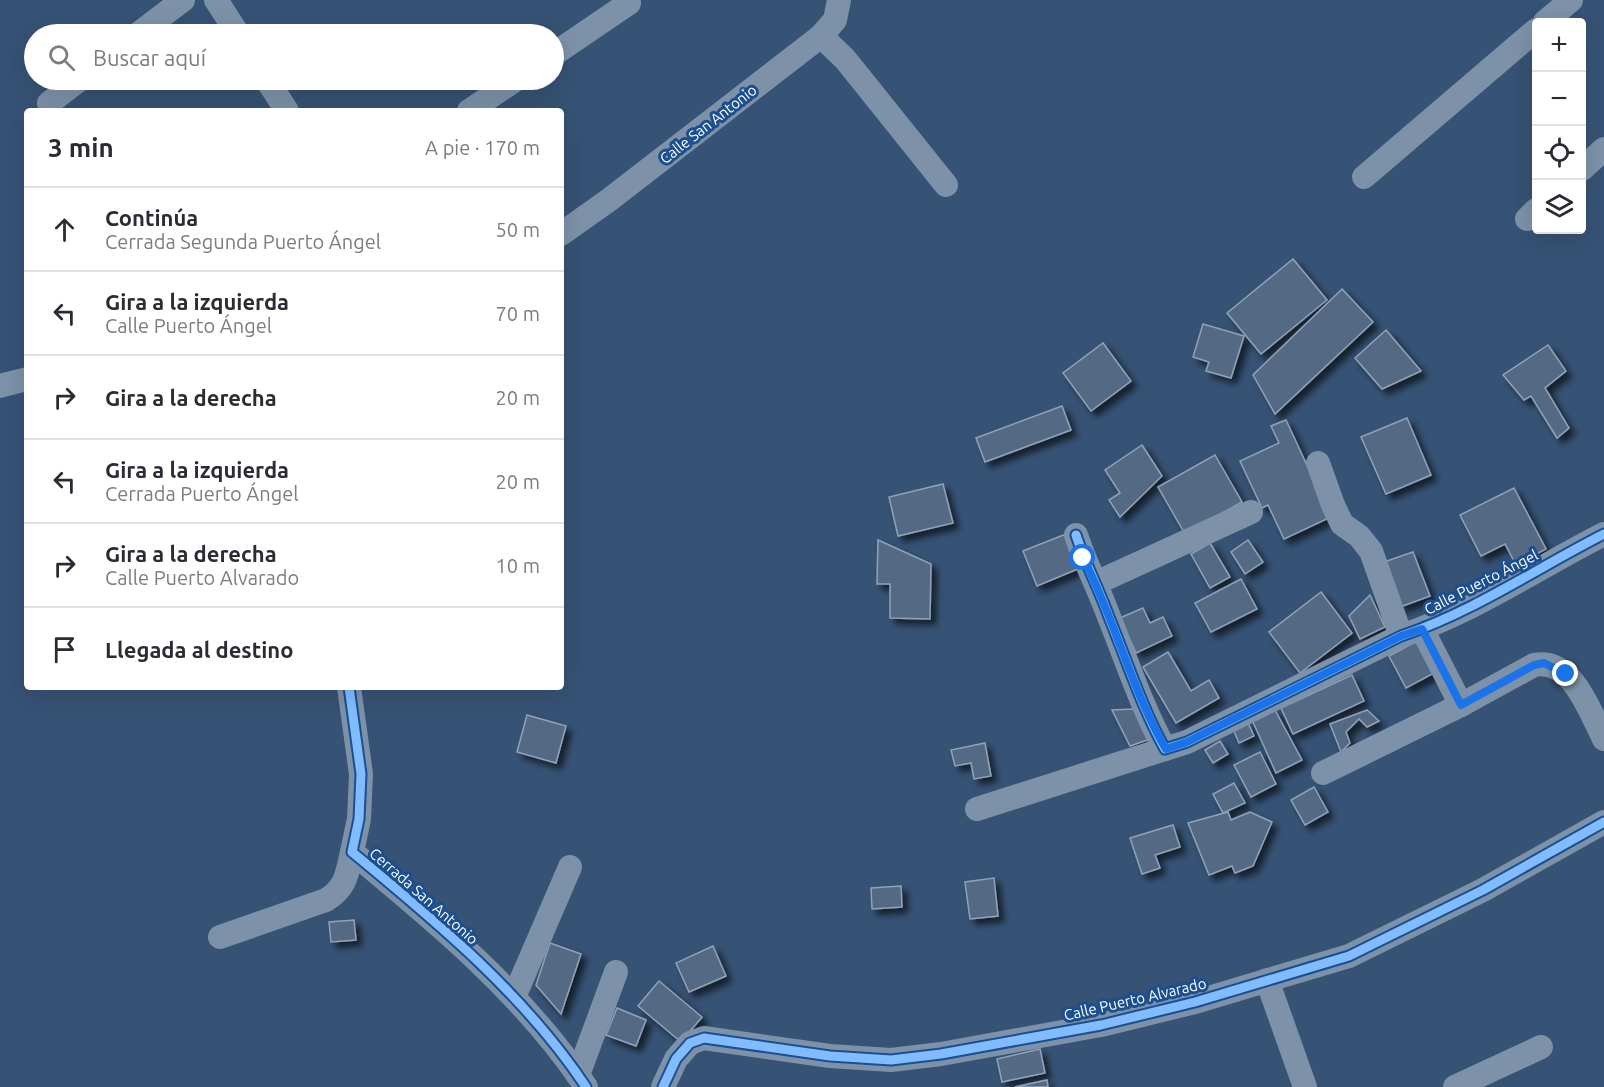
<!DOCTYPE html>
<html lang="es">
<meta charset="utf-8">
<style>
body{margin:0;font-family:Ubuntu,sans-serif;background:#f2f2f3;color:#2b2b33}
.controls{position:absolute;right:18px;top:18px;display:grid;overflow:hidden;border-radius:6px;box-shadow:0 6px 24px #0002}
.controls button{width:54px;height:54px;display:grid;place-items:center;padding:0;border:0;border-bottom:2px solid #e1e1e2;background:#fff;color:#2b2b33;font:30px sans-serif}
.stop{position:absolute;width:18px;height:18px;margin:-14px;border:4px solid #1a73e8;border-radius:50%;background:#fff}
.stop.end{background:#1a73e8;border-color:#fff;box-shadow:0 2px 6px #0008}
.list{margin:0;padding:0;list-style:none}
h2{display:flex;justify-content:space-between;align-items:center;height:78px;margin:0;padding:0 24px;font-size:26px}
h2 small{font-size:20px;font-weight:400;color:#7c7c81}
.list li{display:grid;grid-template-columns:39px 1fr auto;gap:18px;align-items:center;box-sizing:border-box;height:84px;padding:0 24px;border-top:2px solid #e1e1e2}
.list b{display:block;font-size:22px;white-space:nowrap}
.list p{margin:0;font-size:20px;white-space:nowrap;color:#7c7c81}
.list em{font-size:20px;font-style:normal;color:#7c7c81}
.icon{flex:none;width:33px;height:33px;fill:none;stroke:currentColor;stroke-width:2;stroke-linecap:round;stroke-linejoin:round}
.map{position:relative;flex:none;width:1604px;height:1087px;overflow:hidden}
.search{position:absolute;background:#fff;box-shadow:0 6px 24px #0002;left:24px;top:24px;width:540px;height:66px;display:flex;align-items:center;gap:15px;box-sizing:border-box;padding:0 21px;border-radius:33px;color:#7c7c81;font-size:22px}
.panel{position:absolute;background:#fff;box-shadow:0 6px 24px #0002;left:24px;top:108px;width:540px;height:582px;border-radius:6px}
.map>svg:first-child{display:block}
</style>
<div class="map">
<svg width="1604" height="1087" viewBox="0 0 1604 1087">
<defs>
<filter id="shadow"><feDropShadow dx="5.5" dy="5.5" stdDeviation="3" flood-color="#0009"/></filter>
</defs>
<rect width="100%" height="100%" fill="#365274"/>
<g fill="#526984" stroke="#92a2b6" stroke-width="1.5" filter="url(#shadow)">
<polygon points="1293,259 1327,300 1261,354 1227,313"/>
<polygon points="1342,289 1373,322 1275,414 1253,375"/>
<polygon points="1203,324 1244,336 1231,378 1206,371 1209,362 1193,357"/>
<polygon points="1386,330 1421,371 1382,389 1355,358"/>
<polygon points="1103,343 1131,381 1091,411 1063,373"/>
<polygon points="1548,345 1566,371 1545,388 1569,428 1557,438 1531,396 1524,400 1503,375"/>
<polygon points="1062,406 1071,430 985,462 976,438"/>
<polygon points="1407,418 1431,475 1386,494 1361,437"/>
<polygon points="1286,420 1331,517 1284,539 1268,505 1262,508 1240,461 1279,443 1271,426"/>
<polygon points="1142,445 1162,476 1120,517 1109,500 1120,493 1105,470"/>
<polygon points="1215,455 1242,502 1185,534 1158,487"/>
<polygon points="943,484 953,523 898,536 889,497"/>
<polygon points="1514,488 1546,549 1516,565 1505,544 1481,556 1460,515"/>
<polygon points="1066,534 1080,568 1037,586 1023,551"/>
<polygon points="878,540 931,564 930,619 890,618 890,584 877,584"/>
<polygon points="1248,540 1263,562 1245,574 1231,552"/>
<polygon points="1210,543 1230,577 1210,588 1191,554"/>
<polygon points="1413,552 1430,596 1400,607 1384,562"/>
<polygon points="1241,579 1257,609 1211,632 1195,603"/>
<polygon points="1321,592 1352,633 1300,673 1269,632"/>
<polygon points="1370,595 1385,627 1360,639 1349,616"/>
<polygon points="1143,608 1150,623 1163,617 1172,636 1136,653 1120,618"/>
<polygon points="1417,641 1434,673 1406,688 1389,656"/>
<polygon points="1168,652 1191,691 1209,680 1219,698 1176,723 1143,667"/>
<polygon points="1352,675 1364,701 1293,734 1281,708"/>
<polygon points="1134,709 1150,739 1130,746 1112,710"/>
<polygon points="1275,710 1302,760 1276,773 1252,720"/>
<polygon points="1367,710 1379,721 1367,727 1359,719 1346,732 1350,743 1341,752 1330,724"/>
<polygon points="527,715 566,726 556,763 517,752"/>
<polygon points="1248,723 1254,736 1239,743 1233,729"/>
<polygon points="1220,741 1228,754 1213,763 1205,750"/>
<polygon points="985,743 991,776 974,779 971,763 955,766 951,750"/>
<polygon points="1260,752 1276,784 1251,797 1234,765"/>
<polygon points="1234,783 1245,803 1223,813 1213,794"/>
<polygon points="1314,787 1328,812 1305,825 1291,800"/>
<polygon points="1228,812 1231,820 1250,812 1272,822 1253,866 1235,873 1232,866 1209,875 1188,823"/>
<polygon points="1173,825 1180,847 1155,855 1160,868 1142,874 1130,838"/>
<polygon points="994,878 998,916 970,919 965,882"/>
<polygon points="901,886 902,907 872,909 871,888"/>
<polygon points="354,920 356,940 331,942 329,922"/>
<polygon points="550,943 581,954 561,1014 536,985"/>
<polygon points="713,946 726,976 689,992 676,963"/>
<polygon points="659,981 702,1017 681,1042 638,1006"/>
<polygon points="617,1008 646,1020 636,1046 606,1035"/>
<polygon points="1040,1049 1045,1073 1002,1082 997,1059"/>
<polygon points="1047,1080 1048,1087 1015,1087"/>
</g>
<g fill="none" stroke-linecap="round" stroke-linejoin="round">
<g stroke="#7d92a8" stroke-width="24">
<polyline points="216,0 238,34"/>
<polyline points="1545,22 1571,0"/>
<polyline points="138,34 183,0"/>
<polyline points="821,36 845,59 946,185"/>
<polyline points="554,54 629,3"/>
<polyline points="267,80 287,111"/>
<polyline points="49,103 79,80"/>
<polyline points="469,111 515,80"/>
<polyline points="1582,169 1604,149"/>
<polyline points="1364,177 1536,30"/>
<polyline points="1527,219 1536,210"/>
<polyline points="561,234 609,200 821,36 835,20 839,0"/>
<polyline points="0,386 27,379"/>
<polyline points="1318,463 1333,505 1342,524 1359,536 1371,551 1401,636"/>
<path d="M1076,535C1085,563 1099,589 1109,617C1127,661 1142,708 1165,749L1187,742L1401,636C1473,612 1537,568 1604,534"/>
<polyline points="1096,583 1251,512"/>
<polyline points="1422,629 1461,705"/>
<path d="M349,687L361,774L359,819L352,852C437,922 525,995 586,1087"/>
<path d="M1323,773L1461,705L1534,665C1572,657 1590,712 1604,739"/>
<polyline points="977,809 1165,749"/>
<path d="M220,937L326,900C346,888 347,874 352,852"/>
<polyline points="1267,980 1305,1087"/>
<polyline points="514,997 570,867"/>
<polyline points="578,1075 616,972"/>
<polyline points="663,1087 676,1059 690,1043 704,1038 830,1056 891,1060 941,1054 1101,1025 1195,1002 1349,956 1483,890 1604,822"/>
<polyline points="1455,1087 1541,1047"/>
</g>
<g stroke="#1b4f8f" stroke-width="13">
<g id="cycleway">
<path d="M1076,535C1085,563 1099,589 1109,617C1127,661 1142,708 1165,749L1187,742L1401,636C1473,612 1537,568 1604,534"/>
<path d="M349,687L361,774L359,819L352,852C437,922 525,995 586,1087"/>
<polyline points="663,1087 676,1059 690,1043 704,1038 830,1056 891,1060 941,1054 1101,1025 1195,1002 1349,956 1483,890 1604,822"/>
</g>
</g>
<use href="#cycleway" stroke="#80bcff" stroke-width="9"/>
</g>
<g fill="none" stroke-linecap="round" stroke-linejoin="round">
<path stroke="#1a73e8" stroke-width="8" d="M1083,558C1115,619 1131,689 1166,749L1187,742L1401,636L1422,629L1461,705L1534,665L1544,663L1566,674"/>
</g>
<g text-anchor="middle" dominant-baseline="central" stroke-width="6" stroke-linejoin="round" paint-order="stroke">
<g font-size="15" fill="#fff" stroke="#1b4f8f">
<text transform="translate(708 124) rotate(-38)">Calle San Antonio</text>
<text transform="translate(1481 582) rotate(-27)">Calle Puerto Ángel</text>
<text transform="translate(424 896) rotate(41)">Cerrada San Antonio</text>
<text transform="translate(1135 999) rotate(-13)">Calle Puerto Alvarado</text>
</g>
</g>
</svg>
<div class="controls">
<button>+</button>
<button>−</button>
<button><svg class="icon" aria-label="locate" viewBox="0 0 24 24"><circle cx="12" cy="12" r="6"/><path d="M12 2v4M12 18v4M2 12h4M18 12h4"/></svg></button>
<button><svg class="icon" aria-label="layers" viewBox="0 0 24 24"><path d="M12 4l9 5-9 5-9-5zM3 14l9 5 9-5"/></svg></button>
</div>
<div class="stop" style="left:1083px;top:558px"></div>
<div class="stop end" style="left:1566px;top:674px"></div>
<div class="search"><svg class="icon" aria-label="search" viewBox="0 0 24 24"><circle cx="10" cy="10" r="6"/><path d="M15 15l6 6"/></svg>Buscar aquí</div>
<section class="panel">
<h2>3 min<small>A pie · 170 m</small></h2>
<ul class="list">
<li><svg class="icon" aria-label="ahead" viewBox="0 0 24 24"><path d="M12 20V5M6 11l6-6 6 6"/></svg><div><b>Continúa</b><p>Cerrada Segunda Puerto Ángel</p></div><em>50 m</em></li>
<li><svg class="icon" aria-label="left" viewBox="0 0 24 24"><path d="M17 20v-9H6M10 6l-5 5 5 5"/></svg><div><b>Gira a la izquierda</b><p>Calle Puerto Ángel</p></div><em>70 m</em></li>
<li><svg class="icon" aria-label="right" viewBox="0 0 24 24"><path d="M7 20v-9h11M14 6l5 5-5 5"/></svg><div><b>Gira a la derecha</b></div><em>20 m</em></li>
<li><svg class="icon" aria-label="left" viewBox="0 0 24 24"><path d="M17 20v-9H6M10 6l-5 5 5 5"/></svg><div><b>Gira a la izquierda</b><p>Cerrada Puerto Ángel</p></div><em>20 m</em></li>
<li><svg class="icon" aria-label="right" viewBox="0 0 24 24"><path d="M7 20v-9h11M14 6l5 5-5 5"/></svg><div><b>Gira a la derecha</b><p>Calle Puerto Alvarado</p></div><em>10 m</em></li>
<li><svg class="icon" aria-label="arrive" viewBox="0 0 24 24"><path d="M6 21V4h12l-3 4 3 4H6"/></svg><div><b>Llegada al destino</b></div></li>
</ul>
</section>
</div>
